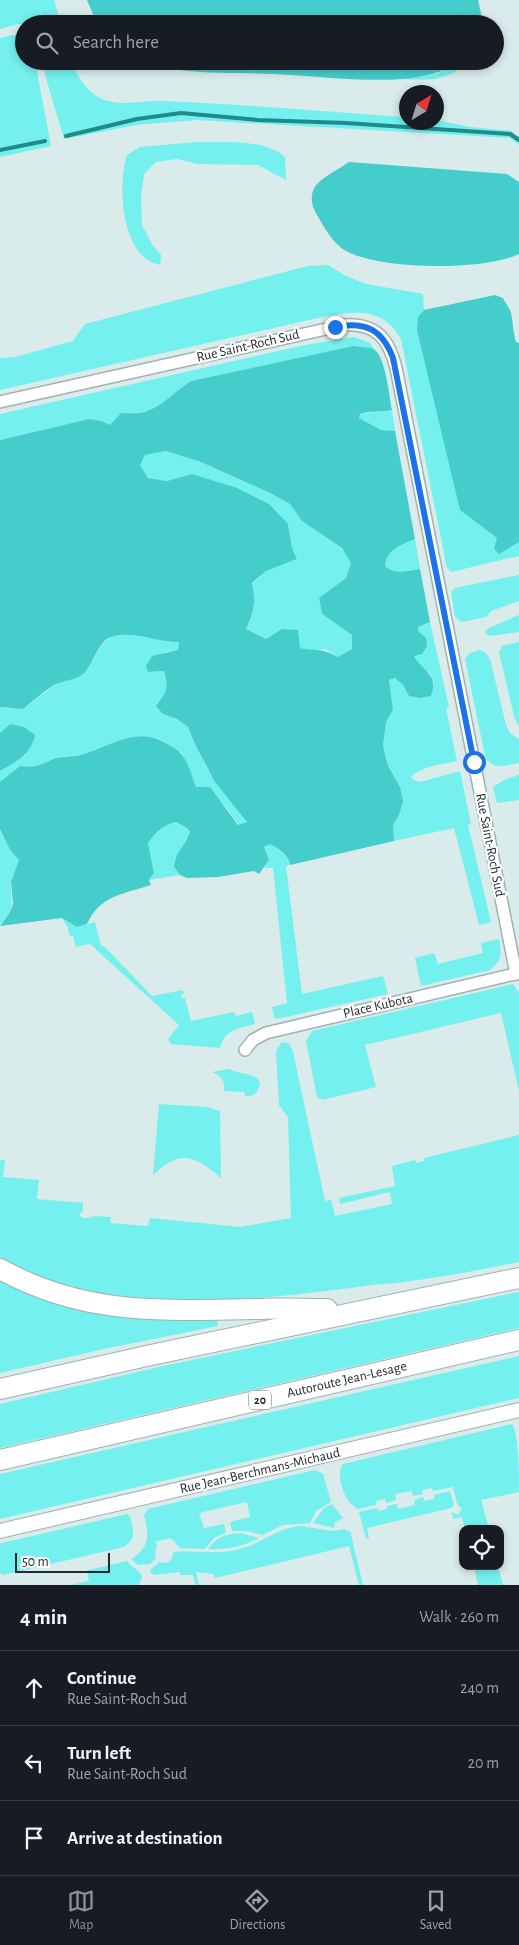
<!DOCTYPE html>
<meta charset="utf-8">
<style>
body{margin:0;font-family:"Alegreya Sans",sans-serif;background:#242831;color:#f1f3f6}
.controls{position:absolute;right:15px;bottom:15px;display:grid;overflow:hidden;border-radius:10px;box-shadow:0 2px 8px #0003}
.controls button{width:45px;height:45px;display:grid;place-items:center;padding:0;border:0;border-bottom:1px solid #363941;background:#171b24;color:#f1f3f6;font:25px sans-serif}
.compass{position:absolute;left:399px;top:85px;width:45px;height:45px;border-radius:50%;background:#171b24;box-shadow:0 2px 8px #0003;rotate:38deg}
.scale{position:absolute;left:15px;bottom:12px;width:95px;box-sizing:border-box;padding-left:5px;border:2px solid #232a2a;border-top:0;font-size:14px;line-height:18px;white-space:nowrap;color:#232a2a;-webkit-text-stroke:4px #fff;paint-order:stroke}
.stop{position:absolute;width:15px;height:15px;margin:-11px;border:4px solid #1a73e8;border-radius:50%;background:#fff}
.stop.end{background:#1a73e8;border-color:#fff;box-shadow:0 1px 5px #0008}
.list{margin:0;padding:0;list-style:none}
h2{display:flex;justify-content:space-between;align-items:center;height:65px;margin:0;padding:0 20px;font-size:21px}
h2 small{font-size:16px;font-weight:400;color:#9ea1a6}
.list li{display:grid;grid-template-columns:32px 1fr auto;gap:15px;align-items:center;box-sizing:border-box;height:75px;padding:0 20px;border-top:1px solid #363941}
.list b{display:block;font-size:19px;white-space:nowrap}
.list p{margin:0;font-size:16px;white-space:nowrap;color:#9ea1a6}
.list em{font-size:16px;font-style:normal;color:#9ea1a6}
.icon{flex:none;width:28px;height:28px;fill:none;stroke:currentColor;stroke-width:2;stroke-linecap:round;stroke-linejoin:round}
.map{position:relative;flex:none;width:519px;height:1585px;overflow:hidden}
.search{position:absolute;background:#171b24;box-shadow:0 2px 8px #0003;left:15px;right:15px;top:15px;height:55px;display:flex;align-items:center;gap:12px;box-sizing:border-box;padding:0 18px;border-radius:28px;color:#9ea1a6;font-size:19px}
.sheet{height:290px;background:#171b24}
nav{display:flex;justify-content:space-around;align-items:center;box-sizing:border-box;height:70px;border-top:1px solid #363941;background:#171b24;font-size:14px;color:#9ea1a6}
nav a{display:grid;justify-items:center;gap:2px}
nav .on{color:#8c9099}
.map>svg:first-child{display:block}
</style>
<div class="map">
<svg width="519" height="1585" viewBox="0 0 519 1585">
<rect width="100%" height="100%" fill="#d9ebea"/>
<g fill="#74f0ee">
<polygon points="0,0 54,0 61,24 18,24 0,29"/>
<polygon points="13,35 24,36 24,61 35,61 51,146 0,157 0,38"/>
<path d="M43,61H71C77,76 86,92 102,99C120,107 143,100 162,101C244,104 325,112 406,117V122H436L437,120L470,127L512,131L519,137V145L510,138L197,120L136,125L64,139L46,78Z"/>
<path d="M460,61H469C447,82 430,80 402,79L437,74Z"/>
<path d="M197,142C225,143 262,138 285,157L286,180L258,165L198,164L177,159L156,162L144,174L141,198L142,225L153,246L161,255L160,265C156,263 150,262 146,259C121,239 118,184 127,155L140,147Z"/>
<path d="M328,265L344,275L366,284L423,294L424,310L418,317L460,510L497,538V543L519,542V556L451,572L447,568L401,339C379,299 337,315 300,322L0,390V358L15,357L73,341L85,324L308,266Z"/>
<path d="M354,337L370,343L378,354L373,349L353,346L191,381C175,391 163,406 145,412C138,414 129,413 121,413L110,426L101,421L89,419L0,440V414L305,345Z"/>
<path d="M392,410L395,431L381,430L359,418L360,414C369,411 381,413 392,410Z"/>
<path d="M166,451L201,462L268,492L290,504L302,521L342,548L351,563L346,578L319,598L322,614L352,635V649L338,657L325,649L314,650L300,648L282,629L266,639L246,629C254,613 256,601 252,584L266,571L297,559L292,548L288,524L192,474L167,481L148,478L140,465L145,455Z"/>
<path d="M415,539L420,569C408,571 395,575 385,566C386,550 401,545 415,539Z"/>
<polygon points="519,575 519,601 491,611 486,617 462,622 455,617 451,592 455,588"/>
<polygon points="519,615 519,632 489,636 485,632 489,628"/>
<path d="M430,622L449,707L446,708L457,761C444,764 421,766 411,777L414,780L420,782L460,771L471,824L468,825L491,922L479,925L454,828L394,841L393,825L399,815L400,787L388,766L383,746L386,722L393,710L389,680L395,678L403,685L409,696L420,698L431,696C441,667 417,673 414,655C413,647 417,635 418,627Z"/>
<path d="M129,634C146,635 161,642 179,642L178,651L165,652L148,672L164,671L168,684L163,714L177,719L188,727L206,766L247,822L239,825L224,805L196,787L182,753L157,738L140,736L114,742L105,747L84,755L66,756L51,760L33,768L20,766L0,782V771L19,759L10,724L0,733V707L23,709L55,685L82,675L102,645L111,636Z"/>
<polygon points="519,642 519,727 514,716 499,652 502,646"/>
<path d="M480,650L486,653L490,659L506,725L510,733L519,739V763C506,765 492,771 485,756L465,659L470,653Z"/>
<polygon points="519,775 519,800 497,803 493,787 506,779"/>
<path d="M176,822L187,828L190,832C185,847 176,851 174,867L180,875L149,880L154,873L148,843C156,832 163,825 176,822Z"/>
<path d="M0,829L10,850L19,860C17,868 11,876 11,883C10,904 17,907 0,924Z"/>
<path d="M270,844C278,848 289,855 290,865L286,866L302,994L383,976L388,994L277,1019L274,1017L272,1007L287,1003L273,868H264L269,860L264,847Z"/>
<path d="M62,918L77,927L95,922L101,946H104L152,996L183,990L184,994L181,995L182,999L185,998L191,1021L234,1012L236,1016L252,1012L255,1024C239,1028 224,1030 220,1048L171,1044L168,1039L179,1025L90,944L76,947L73,936H70L67,926Z"/>
<path d="M499,939C502,953 502,961 490,970L421,986L415,958L434,953L438,964L483,953L481,943Z"/>
<polygon points="513,984 519,993 519,1091 501,1013 365,1045 376,1087 322,1100 317,1097 306,1041 312,1031"/>
<path d="M286,1042L290,1045L293,1052L325,1201L331,1200L335,1216L392,1204L390,1192L340,1204L339,1198L395,1186L392,1166L415,1160L416,1163L424,1161V1158L519,1135V1262C481,1270 442,1277 403,1282C390,1284 378,1284 365,1286C250,1301 105,1320 0,1259V1160H5L3,1177L39,1180L37,1199L83,1203V1212L79,1214L82,1218H88L95,1216L111,1217L110,1223L148,1226L150,1218L240,1227L291,1218L288,1117L279,1105L276,1051L281,1043Z"/>
<path d="M229,1069C238,1075 271,1072 256,1093L251,1096H245L244,1092L224,1091C226,1081 221,1076 212,1072Z"/>
<path d="M159,1104L207,1107L220,1111L221,1178C194,1155 180,1149 153,1175Z"/>
<polygon points="0,1280 20,1291 75,1308 217,1316 218,1326 104,1349 0,1373"/>
<polygon points="519,1292 519,1328 0,1448 0,1404 163,1366"/>
<polygon points="519,1356 519,1398 0,1519 0,1474"/>
<path d="M512,1424C519,1433 519,1477 519,1492L481,1500L489,1529H465L462,1517L454,1519L451,1512L458,1515L462,1509L457,1504L453,1487L433,1491L432,1488L422,1490L423,1494L413,1496L412,1491L395,1494L396,1500L386,1503L385,1499L376,1501V1505L357,1509C354,1505 348,1502 346,1497C341,1488 337,1471 343,1464Z"/>
<path d="M315,1470L323,1474L331,1502L316,1511L310,1523L283,1525L262,1535L247,1531H232L230,1522L250,1517L247,1502L199,1513L204,1528L224,1524L226,1532L214,1538L205,1549L180,1548C168,1534 174,1539 156,1541L157,1546L155,1554L156,1558L150,1564L138,1565L131,1559C150,1549 149,1533 144,1515L148,1509Z"/>
<polygon points="450,1491 454,1505 451,1508 367,1528 369,1538 366,1538 359,1512 377,1508 378,1511 387,1509 387,1506 396,1504 398,1509 415,1505 414,1500 423,1497 424,1501 434,1499 434,1495"/>
<polygon points="332,1504 343,1518 335,1522 334,1528 313,1523 323,1509"/>
<path d="M127,1514L130,1516C133,1529 137,1539 124,1547L3,1575L0,1573V1544L2,1543Z"/>
<path d="M301,1526L332,1531L346,1529L347,1531H350L363,1585H359L349,1546L215,1578L213,1574L196,1572L199,1585H196L193,1575H180V1572L154,1575L150,1572L151,1569L160,1562L166,1563L171,1560L174,1552C196,1550 218,1555 240,1549C263,1543 276,1528 301,1526Z"/>
<path d="M240,1533L259,1538C243,1546 227,1550 208,1549C216,1537 226,1534 240,1533Z"/>
<path d="M127,1561C133,1571 149,1571 138,1585H71L89,1581L87,1572L89,1570Z"/>
<polygon points="474,1566 498,1566 503,1585 478,1585"/>
</g>
<g fill="#45cdcc" fill-rule="evenodd">
<polygon points="87,0 478,0 481,13 480,24 97,24"/>
<path d="M144,61H460C443,73 423,77 403,79C360,82 316,76 273,74C232,72 182,76 144,61Z"/>
<path d="M349,162L507,174L519,182V254C483,271 381,270 346,251C333,244 324,227 317,215C311,206 309,193 317,184C326,175 339,169 349,162Z"/>
<path d="M495,295L503,298C505,303 510,308 511,313C513,322 513,332 516,342L519,343V542L499,554L494,549L497,538L460,510L417,330L418,317L424,310Z"/>
<path d="M353,346C359,347 368,347 373,349C386,355 389,397 392,410C381,413 369,410 360,414L359,418L381,430L395,431L415,539C401,545 386,550 385,566C395,575 408,571 420,569L430,622L418,627V631L426,638L427,646L422,654L414,656C424,673 439,674 431,696L420,698L409,696L403,685L395,678L389,680L393,710L386,722L383,746L388,766L400,787L403,801L399,815L393,825L394,841L290,865C289,855 278,848 270,844L264,847L269,860L259,874L254,871L218,877L187,878L180,875L174,867C176,850 185,847 190,832L187,828L176,822C163,825 156,832 148,843L154,873L149,880L151,885C124,894 100,895 87,924L77,927L62,918L0,926L10,912L13,904L11,881L19,860L10,850L0,829V782L20,766C38,769 41,763 57,758C67,756 78,757 87,753C114,744 139,726 167,744C172,747 179,750 182,755C189,764 192,777 196,787H210L238,825L247,822L215,782L196,746L188,727L177,719L163,714L156,706C167,692 169,688 164,671L148,672L146,666L152,656L178,650L179,642C156,642 137,631 114,636C98,639 94,664 83,674C76,680 62,681 54,685C43,692 33,701 23,709L0,707V440L89,419L101,421L110,425L121,413C129,413 138,414 145,412C163,406 175,391 191,381ZM166,451L201,462L268,492L290,504L302,521L342,548L351,563L346,578L319,598L322,614L352,635V649L338,657C321,648 318,651 300,648L298,630L282,629L266,639L246,629C254,612 256,603 252,583L266,571L297,559L292,548L288,524L269,504L237,488L192,474L167,481L148,478L140,465L145,455Z"/>
<path d="M10,724L24,727L35,735C31,755 16,761 0,771V733Z"/>
</g>
<g fill="none" stroke-linecap="round" stroke-linejoin="round">
<g stroke="#208b8a" stroke-width="4">
<polyline points="66,136 137,119 181,113 258,120 346,123 510,134 519,140"/>
<polyline points="0,150 45,141"/>
</g>
<g stroke="#a0b1b1" stroke-width="14">
<g id="minor">
<path d="M0,402L344,325C376,323 389,339 396,368L516,974"/>
<polyline points="245,1050 253,1040 266,1033 519,973"/>
</g>
</g>
<g stroke="#a0b1b1" stroke-width="16">
<polyline id="tertiary" points="0,1531 519,1410"/>
</g>
<g stroke="#a0b1b1" stroke-width="22">
<g id="motorway">
<path d="M0,1269C87,1317 164,1310 259,1309C281,1308 304,1309 327,1309"/>
<polyline points="0,1389 151,1355 519,1278"/>
<path id="s1" d="M0,1460L519,1340"/>
</g>
</g>
<use href="#minor" stroke="#fff" stroke-width="11"/>
<use href="#tertiary" stroke="#fff" stroke-width="14"/>
<use href="#motorway" stroke="#fff" stroke-width="20"/>
</g>
<g fill="none" stroke-linecap="round" stroke-linejoin="round">
<path stroke="#1a73e8" stroke-width="6" d="M335,327C365,321 382,329 393,358L474,762"/>
</g>
<g text-anchor="middle" dominant-baseline="central" stroke-width="4.5" stroke-linejoin="round" paint-order="stroke">
<rect fill="#fff" stroke="#656a6a" stroke-width="1" x="249" y="1390.5" width="22" height="19" rx="4"/>
<g font-size="12" font-weight="bold" fill="#232a2a">
<text x="260" y="1400">20</text>
</g>
<g font-size="14" fill="#232a2a" stroke="#fff">
<text transform="translate(248 346) rotate(-13)">Rue Saint-Roch Sud</text>
<text transform="translate(490 845) rotate(79)">Rue Saint-Roch Sud</text>
<text transform="translate(378 1006) rotate(-13)">Place Kubota</text>
<text stroke="none"><textPath href="#s1" startOffset="356">Autoroute Jean-Lesage</textPath></text>
<text transform="translate(260 1471) rotate(-13)">Rue Jean-Berchmans-Michaud</text>
</g>
</g>
</svg>
<div class="controls">
<button><svg class="icon" aria-label="locate" viewBox="0 0 24 24"><circle cx="12" cy="12" r="6"/><path d="M12 2v4M12 18v4M2 12h4M18 12h4"/></svg></button>
</div>
<svg class="compass" viewBox="-18 -18 36 36"><path d="M0-13l5 13h-10z" fill="#e53935"/><path d="M0 13l5-13h-10z" fill="#9ea1a6"/></svg>
<div class="scale">50 m</div>
<div class="stop" style="left:474px;top:762px"></div>
<div class="stop end" style="left:335px;top:327px"></div>
<div class="search"><svg class="icon" aria-label="search" viewBox="0 0 24 24"><circle cx="10" cy="10" r="6"/><path d="M15 15l6 6"/></svg>Search here</div>
</div>
<section class="sheet">
<h2>4 min<small>Walk · 260 m</small></h2>
<ul class="list">
<li><svg class="icon" aria-label="ahead" viewBox="0 0 24 24"><path d="M12 20V5M6 11l6-6 6 6"/></svg><div><b>Continue</b><p>Rue Saint-Roch Sud</p></div><em>240 m</em></li>
<li><svg class="icon" aria-label="left" viewBox="0 0 24 24"><path d="M17 20v-9H6M10 6l-5 5 5 5"/></svg><div><b>Turn left</b><p>Rue Saint-Roch Sud</p></div><em>20 m</em></li>
<li><svg class="icon" aria-label="arrive" viewBox="0 0 24 24"><path d="M6 21V4h12l-3 4 3 4H6"/></svg><div><b>Arrive at destination</b></div></li>
</ul>
</section>
<nav>
<a class="on"><svg class="icon" aria-label="map" viewBox="0 0 24 24"><path d="M3 6l6-2 6 2 6-2v14l-6 2-6-2-6 2zM9 4v14M15 6v14"/></svg>Map</a>
<a><svg class="icon" aria-label="directions" viewBox="0 0 24 24"><path d="M12 3l9 9-9 9-9-9zM9 14v-3h6M13 9l2 2-2 2"/></svg>Directions</a>
<a><svg class="icon" aria-label="saved" viewBox="0 0 24 24"><path d="M7 4h10v16l-5-4-5 4z"/></svg>Saved</a>
</nav>
